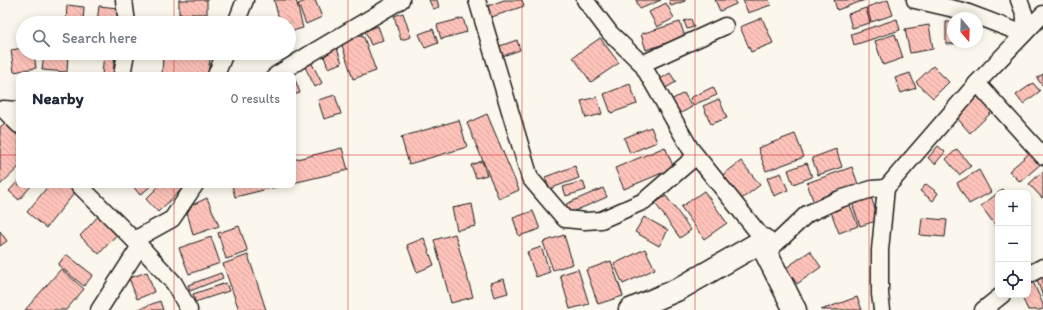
<!DOCTYPE html>
<meta charset="utf-8">
<style>
body{margin:0;font-family:Itim,sans-serif;background:#f2f2f3;color:#1f2937}
.controls{position:absolute;right:12px;bottom:12px;display:grid;overflow:hidden;border-radius:8px;box-shadow:0 2px 10px #0003}
.controls button{width:36px;height:36px;display:grid;place-items:center;padding:0;border:0;border-bottom:1px solid #e0e1e3;background:#fff;color:#1f2937;font:20px sans-serif}
.compass{position:absolute;left:947px;top:12px;width:36px;height:36px;border-radius:50%;background:#fff;box-shadow:0 2px 10px #0003;rotate:161deg}
.list{margin:0;padding:0;list-style:none}
h2{display:flex;justify-content:space-between;align-items:center;height:52px;margin:0;padding:0 16px;font-size:17px}
h2 small{font-size:13px;font-weight:400;color:#747a83}
.icon{flex:none;width:22px;height:22px;fill:none;stroke:currentColor;stroke-width:2;stroke-linecap:round;stroke-linejoin:round}
.map{position:relative;flex:none;width:1043px;height:310px;overflow:hidden}
.search{position:absolute;background:#fff;box-shadow:0 2px 10px #0003;left:16px;top:16px;width:280px;height:44px;display:flex;align-items:center;gap:10px;box-sizing:border-box;padding:0 14px;border-radius:22px;color:#747a83;font-size:15px}
.panel{position:absolute;background:#fff;box-shadow:0 2px 10px #0003;left:16px;top:72px;width:280px;height:116px;border-radius:8px}
.map>svg:first-child{display:block}
</style>
<div class="map">
<svg width="1043" height="310" viewBox="0 0 1043 310">
<defs>
<pattern id="building-back-hatch" width="6" height="6" patternUnits="userSpaceOnUse"><rect width="6" height="6" fill="#fec3ba"/><path d="M-1 5l2 2M0 0l6 6M5-1l2 2" fill="none" stroke="#d9a79f"/></pattern>
</defs>
<rect width="100%" height="100%" fill="#fbf7ec"/>
<filter id="ink" filterUnits="userSpaceOnUse"><feTurbulence type="fractalNoise" baseFrequency=".025" numOctaves="2"/><feDisplacementMap in="SourceGraphic" scale="8" xChannelSelector="R" yChannelSelector="G"/><feConvolveMatrix kernelMatrix="1 2 1 2 8 2 1 2 1" color-interpolation-filters="sRGB"/></filter>
<g filter="url(#ink)">
<g fill="url(#building-back-hatch)" stroke="#1c1c1c">
<rect x="179" y="0" width="28" height="14"/>
<polygon points="274,0 296,0 303,28 289,32 289,23 280,23"/>
<polygon points="308,0 315,0 322,17 306,24 298,4"/>
<polygon points="429,0 437,0 439,7 433,9"/>
<polygon points="504,0 522,0 524,6 486,19 482,8"/>
<polygon points="636,0 661,0 640,9"/>
<polygon points="669,0 685,0 685,1 671,6"/>
<polygon points="715,0 735,0 736,4 720,11"/>
<polygon points="743,0 769,0 771,5 748,13"/>
<polygon points="834,0 865,0 837,10"/>
<polygon points="888,0 893,15 871,22 867,7"/>
<polygon points="666,3 674,18 657,27 649,12"/>
<polygon points="67,5 84,7 83,23 66,23"/>
<polygon points="99,6 118,8 117,23 97,22"/>
<polygon points="866,8 870,23 852,28 848,14"/>
<polygon points="403,13 411,37 401,40 394,16"/>
<polygon points="463,18 467,32 441,39 437,25"/>
<polygon points="762,18 773,43 751,52 740,27"/>
<polygon points="691,19 694,27 687,29 684,21"/>
<polygon points="897,19 900,30 854,45 851,34"/>
<polygon points="680,22 685,37 646,50 641,34"/>
<polygon points="946,22 953,22 953,42 973,43 946,44"/>
<polygon points="929,25 933,49 910,53 905,29"/>
<polygon points="378,26 383,40 371,45 365,31"/>
<polygon points="433,29 438,43 425,48 419,34"/>
<polygon points="895,34 903,58 883,65 875,41"/>
<polygon points="363,35 376,71 353,79 341,42"/>
<polygon points="600,38 619,63 591,82 573,57"/>
<polygon points="517,40 520,50 500,57 497,47"/>
<polygon points="336,46 342,63 328,68 322,50"/>
<polygon points="23,48 23,53 34,53 36,68 14,72 11,50"/>
<polygon points="44,53 68,53 67,72 42,70"/>
<polygon points="104,53 115,53 113,75 102,75"/>
<polygon points="258,53 274,53 259,57"/>
<polygon points="163,55 210,59 208,75 162,75"/>
<polygon points="310,60 322,83 315,87 303,63"/>
<polygon points="933,66 949,82 933,98 916,82"/>
<polygon points="670,73 676,82 662,90 657,81"/>
<polygon points="910,73 916,88 901,93 895,78"/>
<polygon points="293,74 300,93 293,95 293,75 291,75"/>
<polygon points="1043,74 1043,87 1037,78"/>
<polygon points="1033,83 1040,91 1023,104 1016,95"/>
<polygon points="630,84 637,104 611,113 604,94"/>
<polygon points="713,87 717,95 693,105 690,98"/>
<polygon points="684,93 692,107 677,115 669,101"/>
<polygon points="978,94 994,110 970,133 955,116"/>
<polygon points="335,95 341,114 324,119 318,100"/>
<polygon points="597,97 602,114 586,118 581,101"/>
<polygon points="719,99 727,118 711,124 703,106"/>
<polygon points="487,114 519,190 499,199 467,123"/>
<polygon points="459,120 467,147 409,164 401,137"/>
<polygon points="5,123 19,137 19,167 0,185 0,127"/>
<polygon points="651,127 657,142 630,153 624,138"/>
<polygon points="795,134 804,157 766,171 758,148"/>
<polygon points="938,146 945,152 935,164 928,158"/>
<polygon points="665,147 674,168 624,189 615,168"/>
<polygon points="342,148 348,170 293,183 293,160"/>
<polygon points="836,149 842,167 818,175 812,158"/>
<polygon points="957,149 971,166 959,175 946,159"/>
<polygon points="1033,150 1043,162 1020,182 1009,171"/>
<polygon points="482,161 487,175 476,178 471,165"/>
<polygon points="741,161 760,185 739,201 720,177"/>
<polygon points="807,163 812,177 793,184 788,170"/>
<polygon points="575,166 579,178 549,189 545,177"/>
<polygon points="852,167 859,187 814,203 807,183"/>
<polygon points="979,170 991,192 969,204 957,183"/>
<polygon points="1043,171 1043,197 1042,198 1029,184"/>
<polygon points="781,173 788,190 774,196 767,178"/>
<polygon points="19,180 19,185 32,185 19,200 9,191"/>
<polygon points="583,181 586,190 566,196 563,187"/>
<polygon points="926,184 938,193 933,201 920,191"/>
<polygon points="49,185 70,185 77,190 46,228 27,212"/>
<polygon points="132,185 152,185 140,195"/>
<polygon points="160,185 179,185 183,188 158,212 146,199"/>
<polygon points="232,185 284,185 235,197"/>
<polygon points="603,188 607,197 570,213 566,204"/>
<polygon points="1003,189 1006,193 998,193 998,229 981,206"/>
<polygon points="704,191 727,223 704,239 681,207"/>
<polygon points="666,196 691,230 680,238 655,203"/>
<polygon points="871,197 879,220 860,226 852,203"/>
<polygon points="207,198 219,226 193,235 186,208"/>
<polygon points="472,204 476,226 457,230 452,208"/>
<polygon points="850,205 858,226 839,233 831,212"/>
<polygon points="533,211 540,229 519,236 513,218"/>
<polygon points="102,212 121,230 99,254 80,236"/>
<polygon points="644,217 668,230 659,246 635,232"/>
<polygon points="922,218 947,220 945,237 920,235"/>
<polygon points="239,226 248,252 226,259 218,233"/>
<polygon points="0,231 7,241 0,246"/>
<polygon points="455,234 473,297 451,303 434,240"/>
<polygon points="564,235 573,264 553,270 543,242"/>
<polygon points="211,237 220,263 189,274 179,248"/>
<polygon points="424,238 434,265 417,272 407,245"/>
<polygon points="541,247 550,272 536,277 527,252"/>
<polygon points="645,249 655,269 623,284 614,264"/>
<polygon points="810,251 821,267 797,284 786,268"/>
<polygon points="66,254 93,275 84,286 58,265"/>
<polygon points="248,255 266,310 239,310 223,264"/>
<polygon points="611,261 623,296 598,304 586,270"/>
<polygon points="61,269 84,289 66,310 25,310"/>
<polygon points="578,269 589,304 570,309 560,275"/>
<polygon points="1043,271 1043,297 1035,274"/>
<polygon points="147,272 154,292 137,299 129,278"/>
<polygon points="221,273 223,278 190,291 188,285"/>
<polygon points="504,279 508,293 494,297 490,283"/>
<polygon points="1032,280 1043,304 1043,309 1040,310 1028,310 1021,295 1028,295 1028,282"/>
<polygon points="226,283 229,291 195,302 193,294"/>
<polygon points="857,297 862,310 821,310"/>
<polygon points="160,301 163,310 136,310"/>
</g>
<g fill="none" stroke-linecap="round" stroke-linejoin="round">
<g stroke="#1c1c1c" stroke-width="19">
<g id="street">
<polyline points="124,0 127,23"/>
<polyline points="477,0 530,178 565,219 585,221 601,220 644,201 696,156"/>
<polyline points="585,0 610,33 642,64 690,148 764,240"/>
<polyline points="915,0 963,11 1024,34 1025,16 1019,0"/>
<polyline points="236,23 245,0"/>
<polyline points="642,64 725,26"/>
<polyline points="122,75 126,53"/>
<polyline points="216,75 225,53"/>
<polyline points="276,75 310,54 401,0"/>
<polyline points="977,83 1043,156"/>
<polyline points="19,110 3,109 19,125"/>
<polyline points="79,185 134,240"/>
<polyline points="140,246 174,283 189,310"/>
<polyline points="766,253 807,214 840,199 872,189 886,188"/>
<polyline points="1028,275 1043,267"/>
<polyline points="99,310 140,246 134,240 172,219 195,185"/>
<polyline points="882,310 880,294 880,250 886,188 977,83 1043,14"/>
<polyline points="983,310 1002,295"/>
</g>
</g>
<g stroke="#1c1c1c" stroke-width="25">
<polyline id="secondary" points="630,310 679,289 764,240 766,253 795,310"/>
</g>
<use href="#street" stroke="#fbf7ec" stroke-width="16"/>
<use href="#secondary" stroke="#fbf7ec" stroke-width="22"/>
</g>
</g>
<path fill="none" stroke="#d62828" stroke-width="1" stroke-opacity="0.55" d="M174,0V23M348,0V310M522,0V310M695,0V310M869,0V310M174,53V75M0,155H19M293,155H1043M174,185V310"/>
</svg>
<div class="controls">
<button>+</button>
<button>−</button>
<button><svg class="icon" aria-label="locate" viewBox="0 0 24 24"><circle cx="12" cy="12" r="6"/><path d="M12 2v4M12 18v4M2 12h4M18 12h4"/></svg></button>
</div>
<svg class="compass" viewBox="-18 -18 36 36"><path d="M0-13l5 13h-10z" fill="#e53935"/><path d="M0 13l5-13h-10z" fill="#747a83"/></svg>
<div class="search"><svg class="icon" aria-label="search" viewBox="0 0 24 24"><circle cx="10" cy="10" r="6"/><path d="M15 15l6 6"/></svg>Search here</div>
<section class="panel">
<h2>Nearby<small>0 results</small></h2>
<ul class="list">
</ul>
</section>
</div>
